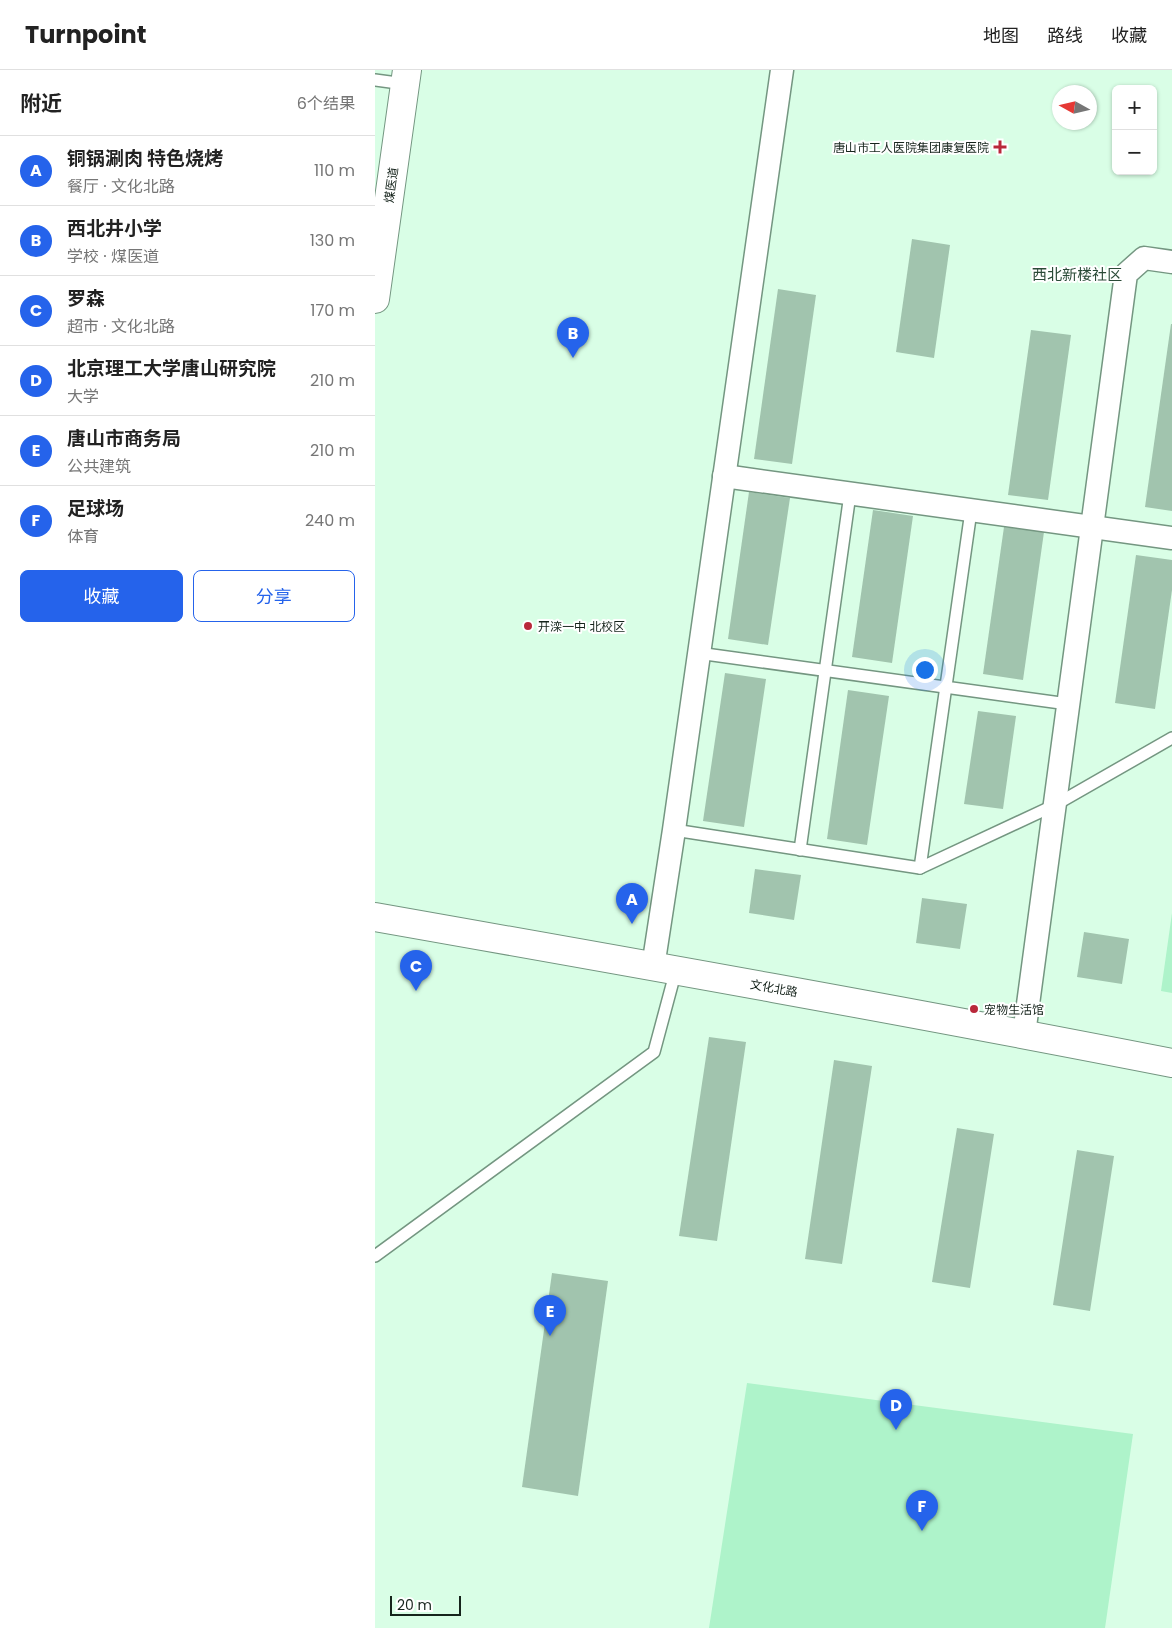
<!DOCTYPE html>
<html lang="zh">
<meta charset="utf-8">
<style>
body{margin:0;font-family:Poppins,"Noto Sans SC",sans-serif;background:#f6f6f6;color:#222}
.controls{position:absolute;right:15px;top:15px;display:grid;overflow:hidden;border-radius:8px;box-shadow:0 1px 4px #0004}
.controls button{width:45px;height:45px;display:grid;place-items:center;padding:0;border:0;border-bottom:1px solid #e0e0e0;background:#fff;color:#222;font:25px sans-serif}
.compass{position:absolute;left:677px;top:15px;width:45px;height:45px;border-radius:50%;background:#fff;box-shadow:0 1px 4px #0004;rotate:278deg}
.scale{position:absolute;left:15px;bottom:12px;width:71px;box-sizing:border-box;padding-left:5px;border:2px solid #16241c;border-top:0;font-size:14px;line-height:18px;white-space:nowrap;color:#16241c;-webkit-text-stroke:4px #fff;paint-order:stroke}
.you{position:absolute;left:549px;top:599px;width:18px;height:18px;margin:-12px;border:4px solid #fff;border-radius:50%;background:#1a73e8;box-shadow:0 0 0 8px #1a73e833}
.badge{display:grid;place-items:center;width:32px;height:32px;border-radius:50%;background:#2563eb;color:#fff;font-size:16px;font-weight:700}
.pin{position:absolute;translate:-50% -41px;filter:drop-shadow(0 1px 2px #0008)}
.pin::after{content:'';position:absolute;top:26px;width:18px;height:15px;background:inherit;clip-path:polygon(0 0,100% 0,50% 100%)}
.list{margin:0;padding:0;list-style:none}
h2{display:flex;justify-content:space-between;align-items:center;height:65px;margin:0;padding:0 20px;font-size:21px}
h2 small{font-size:16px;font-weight:400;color:#767676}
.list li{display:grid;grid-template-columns:32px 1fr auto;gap:15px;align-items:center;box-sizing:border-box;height:70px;padding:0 20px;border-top:1px solid #e0e0e0}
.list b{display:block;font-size:19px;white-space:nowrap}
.list p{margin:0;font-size:16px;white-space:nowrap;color:#767676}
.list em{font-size:16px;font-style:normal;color:#767676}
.actions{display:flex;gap:10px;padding:15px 20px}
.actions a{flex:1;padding:11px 0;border:1px solid #2563eb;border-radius:8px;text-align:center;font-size:18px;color:#2563eb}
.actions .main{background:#2563eb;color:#fff}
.map{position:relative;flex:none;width:797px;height:1558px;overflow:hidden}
header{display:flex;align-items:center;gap:30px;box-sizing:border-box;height:70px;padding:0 25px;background:#fff;border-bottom:1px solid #e0e0e0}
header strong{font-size:24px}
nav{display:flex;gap:28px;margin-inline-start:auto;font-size:18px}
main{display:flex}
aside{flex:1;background:#fff}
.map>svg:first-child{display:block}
</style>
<header>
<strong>Turnpoint</strong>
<nav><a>地图</a><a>路线</a><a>收藏</a></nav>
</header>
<main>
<aside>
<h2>附近<small>6个结果</small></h2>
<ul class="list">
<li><span class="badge">A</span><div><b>铜锅涮肉 特色烧烤</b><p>餐厅 · 文化北路</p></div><em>110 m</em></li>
<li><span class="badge">B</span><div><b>西北井小学</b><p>学校 · 煤医道</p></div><em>130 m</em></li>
<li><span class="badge">C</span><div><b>罗森</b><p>超市 · 文化北路</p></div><em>170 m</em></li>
<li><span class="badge">D</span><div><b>北京理工大学唐山研究院</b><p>大学</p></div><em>210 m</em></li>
<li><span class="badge">E</span><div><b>唐山市商务局</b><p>公共建筑</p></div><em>210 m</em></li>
<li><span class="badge">F</span><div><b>足球场</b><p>体育</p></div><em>240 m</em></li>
</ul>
<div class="actions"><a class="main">收藏</a><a>分享</a></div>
</aside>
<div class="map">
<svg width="797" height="1558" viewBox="0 0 797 1558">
<rect width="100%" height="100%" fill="#d9fee6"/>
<g fill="#aef3ca">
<polygon points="797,843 797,923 786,921"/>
<polygon points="372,1313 758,1364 730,1558 334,1558"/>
</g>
<g fill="#a1c4ae">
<polygon points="537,169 575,175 559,288 521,282"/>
<polygon points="403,219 441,225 417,394 379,389"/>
<polygon points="796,254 797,254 797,441 770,437"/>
<polygon points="656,260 696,265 673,430 633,425"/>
<polygon points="374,422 415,428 393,575 353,569"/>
<polygon points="498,440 538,446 517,593 477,587"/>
<polygon points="629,457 669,462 648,610 608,604"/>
<polygon points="761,485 797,490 797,520 780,639 740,633"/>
<polygon points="350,603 391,609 369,757 328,751"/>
<polygon points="473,620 514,626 492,775 452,769"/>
<polygon points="603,641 641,646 628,739 589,734"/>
<polygon points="380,799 426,805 419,850 374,843"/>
<polygon points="547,828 592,834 585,879 541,873"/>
<polygon points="709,862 754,869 747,914 702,907"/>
<polygon points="334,967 371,972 342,1171 304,1166"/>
<polygon points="459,990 497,996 467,1194 430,1189"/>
<polygon points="582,1058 619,1064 595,1218 557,1212"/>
<polygon points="702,1080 739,1086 715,1241 678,1235"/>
<polygon points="177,1203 233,1211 203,1426 147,1417"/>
</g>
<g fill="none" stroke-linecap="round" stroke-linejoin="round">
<g stroke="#749681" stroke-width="14">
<g id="lane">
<polyline points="0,10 30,14"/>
<polyline points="323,583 693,634"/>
<polyline points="299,760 545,798 680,735 797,668"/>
<polyline points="425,780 475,424"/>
<polyline points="545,798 596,441"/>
<polyline points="0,1186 279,982 301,900"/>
</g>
</g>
<g stroke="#749681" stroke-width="25">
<g id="street">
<polyline points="349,406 797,468"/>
<polyline points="278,897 299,760 407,0"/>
<polyline points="649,964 751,204 769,188 797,192"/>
</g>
</g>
<g stroke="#749681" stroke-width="30">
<g id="secondary">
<polyline points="0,229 32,0"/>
<path d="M0,847C266,894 532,941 797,993"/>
</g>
</g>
<use href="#lane" stroke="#fff" stroke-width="11"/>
<use href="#street" stroke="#fff" stroke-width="22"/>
<use href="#secondary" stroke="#fff" stroke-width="28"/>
</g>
<g fill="#b9283a" stroke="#fff" stroke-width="2">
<path d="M622.5 69.5h5v5h5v5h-5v5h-5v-5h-5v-5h5z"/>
<circle cx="153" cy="556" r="5"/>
<circle cx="599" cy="939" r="5"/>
</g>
<g text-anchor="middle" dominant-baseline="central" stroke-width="4" stroke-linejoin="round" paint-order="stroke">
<g font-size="12" fill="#16241c" stroke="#fff" text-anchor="start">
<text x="614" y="77" text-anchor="end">唐山市工人医院集团康复医院</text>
<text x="163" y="556">开滦一中 北校区</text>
<text x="609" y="939">宠物生活馆</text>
</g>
<g font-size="12" fill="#16241c" stroke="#fff">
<text transform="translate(16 115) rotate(-82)">煤医道</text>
<text transform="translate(399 918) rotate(10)">文化北路</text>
</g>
<g font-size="15" fill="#2a4a37" stroke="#fff">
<text x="702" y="204">西北新楼社区</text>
</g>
</g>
</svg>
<div class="controls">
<button>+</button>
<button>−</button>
</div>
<svg class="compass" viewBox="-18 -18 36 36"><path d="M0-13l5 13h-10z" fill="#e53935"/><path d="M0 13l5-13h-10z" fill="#767676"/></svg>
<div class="scale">20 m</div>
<div class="you"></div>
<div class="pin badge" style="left:257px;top:854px">A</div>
<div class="pin badge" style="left:198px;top:288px">B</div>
<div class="pin badge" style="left:41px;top:921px">C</div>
<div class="pin badge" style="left:521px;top:1360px">D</div>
<div class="pin badge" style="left:175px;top:1266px">E</div>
<div class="pin badge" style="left:547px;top:1461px">F</div>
</div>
</main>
